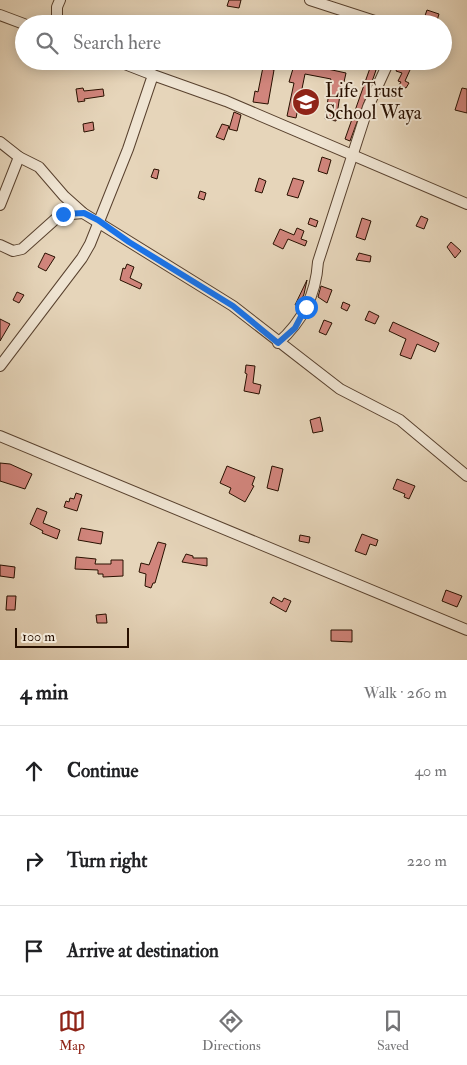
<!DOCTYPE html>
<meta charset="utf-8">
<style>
body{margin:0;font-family:"IM FELL Double Pica",serif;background:#f2f2f2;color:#202124}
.scale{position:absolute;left:15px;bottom:12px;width:114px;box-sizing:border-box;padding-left:5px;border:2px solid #281000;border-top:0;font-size:14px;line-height:18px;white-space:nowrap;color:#281000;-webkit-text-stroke:4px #efe4d2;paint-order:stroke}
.stop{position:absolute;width:15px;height:15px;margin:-11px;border:4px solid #1a73e8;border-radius:50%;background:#fff}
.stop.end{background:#1a73e8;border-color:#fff;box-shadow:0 1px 5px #0008}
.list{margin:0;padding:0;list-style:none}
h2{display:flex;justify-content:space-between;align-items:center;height:65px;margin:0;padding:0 20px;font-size:21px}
h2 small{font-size:16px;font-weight:400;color:#757577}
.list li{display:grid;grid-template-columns:32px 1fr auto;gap:15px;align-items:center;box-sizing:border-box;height:90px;padding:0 20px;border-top:1px solid #e0e0e0}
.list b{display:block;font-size:19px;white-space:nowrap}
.list em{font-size:16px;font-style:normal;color:#757577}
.icon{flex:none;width:28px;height:28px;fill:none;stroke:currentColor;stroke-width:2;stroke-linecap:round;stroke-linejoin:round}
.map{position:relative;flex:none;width:467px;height:660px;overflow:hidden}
.search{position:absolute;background:#fff;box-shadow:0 2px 12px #0003;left:15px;right:15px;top:15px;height:55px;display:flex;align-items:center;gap:12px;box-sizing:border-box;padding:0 18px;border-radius:28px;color:#757577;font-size:19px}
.sheet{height:335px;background:#fff}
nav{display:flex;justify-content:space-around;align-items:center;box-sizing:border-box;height:70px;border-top:1px solid #e0e0e0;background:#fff;font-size:14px;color:#757577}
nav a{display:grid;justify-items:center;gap:2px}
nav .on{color:#8f2418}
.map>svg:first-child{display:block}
</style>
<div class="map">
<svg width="467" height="660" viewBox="0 0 467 660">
<rect width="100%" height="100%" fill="#e6d5ba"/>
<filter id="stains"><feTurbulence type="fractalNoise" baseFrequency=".004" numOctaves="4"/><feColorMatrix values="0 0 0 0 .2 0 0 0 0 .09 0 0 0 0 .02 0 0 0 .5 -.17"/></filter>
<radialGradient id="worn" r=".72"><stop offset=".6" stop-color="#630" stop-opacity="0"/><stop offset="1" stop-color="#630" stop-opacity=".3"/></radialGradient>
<g fill="#d1857c" stroke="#281000">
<polygon points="229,0 241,0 239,8 227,6"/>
<polygon points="427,10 439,14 436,24 422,24"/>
<polygon points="400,61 414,61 405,81 409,83 406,88 399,85 401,82 398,81 402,73 396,71"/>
<polygon points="295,62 346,73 344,82 342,82 336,121 325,119 331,79 305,74 296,118 287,116 294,83 289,82"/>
<polygon points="263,67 274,70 268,104 253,102 255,91 258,92"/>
<polygon points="370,68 376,70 374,76 350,141 345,139"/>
<polygon points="83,88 84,91 103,89 104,96 84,99 85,101 78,102 76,89"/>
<polygon points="462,88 467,89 467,113 455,110"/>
<polygon points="234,112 241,115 237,131 229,129"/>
<polygon points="93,122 94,130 84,132 83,124"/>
<polygon points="222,124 229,126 224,140 216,137"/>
<polygon points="322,157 331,160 327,174 318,171"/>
<polygon points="154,169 159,170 157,179 151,177"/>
<polygon points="259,178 266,181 262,193 255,191"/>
<polygon points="293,178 304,181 298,198 287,195"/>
<polygon points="200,191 206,193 204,200 198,198"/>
<polygon points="421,216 428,219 424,229 416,226"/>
<polygon points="310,218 318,221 316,227 308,224"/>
<polygon points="362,218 371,221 365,240 356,237"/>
<polygon points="297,228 304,231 301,239 307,241 305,246 288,239 283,249 273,244 280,229 294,235"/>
<polygon points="451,242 461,251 455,258 447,247"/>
<polygon points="45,253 55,257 46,271 38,267"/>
<polygon points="359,253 371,256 370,262 356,260"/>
<polygon points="127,264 134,267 130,278 142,284 140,289 120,280 123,268 125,269"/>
<polygon points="307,280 304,294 299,306 295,305"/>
<polygon points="321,286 332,290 327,303 318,297"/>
<polygon points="17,292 24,295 19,303 13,300"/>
<polygon points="343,302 350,305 347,311 341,308"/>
<polygon points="369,311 379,316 375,324 365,320"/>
<polygon points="0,319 10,324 0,341"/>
<polygon points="324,320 332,323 326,335 319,332"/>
<polygon points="393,322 439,343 435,352 417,344 411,359 400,355 406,339 389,331"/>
<polygon points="246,365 255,366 253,383 261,385 259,394 244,391 247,374 245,373"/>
<polygon points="320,417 323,431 313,433 310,420"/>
<polygon points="0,463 10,464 32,474 25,489 0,481"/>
<polygon points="227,466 255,477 252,485 254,486 245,502 229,493 231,488 220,483"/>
<polygon points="272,466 283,469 278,491 267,488"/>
<polygon points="397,479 415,486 409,499 404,497 405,494 393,489"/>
<polygon points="76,493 82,495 77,511 64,507 66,501 69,502 70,498 74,499"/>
<polygon points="37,508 47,512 43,523 60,530 57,539 42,533 43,531 30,524"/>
<polygon points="81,528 103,532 101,544 78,540"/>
<polygon points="362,534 378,540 376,546 370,544 366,555 355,551"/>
<polygon points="300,535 310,537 309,543 299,541"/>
<polygon points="158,542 166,544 155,583 153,583 151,588 145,586 146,574 139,572 141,563 149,565"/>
<polygon points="186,554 193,556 193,558 207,558 207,566 182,562"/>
<polygon points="76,557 96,559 95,564 111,564 111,560 123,560 123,576 103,577 103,574 98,574 98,570 75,569"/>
<polygon points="0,565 15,567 14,578 0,576"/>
<polygon points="446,590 462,596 457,607 442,601"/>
<polygon points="7,596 16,596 15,610 6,610"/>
<polygon points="273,597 282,602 284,598 291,601 286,612 270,603"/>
<polygon points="106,614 107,623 97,623 96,615"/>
<polygon points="331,630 352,630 352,642 331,641"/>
</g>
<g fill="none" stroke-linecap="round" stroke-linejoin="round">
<g stroke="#58412e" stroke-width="12">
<g id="minor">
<polyline points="310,0 384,24"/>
<polyline points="0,15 24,24"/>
<polyline points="57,24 57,7 60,0"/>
<polyline points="153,75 226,101 467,204"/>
<polyline points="0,142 19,157 39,167 64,196 83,213 233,306 340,389 400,420 467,476"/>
<polyline points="0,205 19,157"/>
<polyline points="0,245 13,251 22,249 60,215 83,213"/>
<path d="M278,343C302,322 316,294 318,262L368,107L389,61"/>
<polyline points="0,366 82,258 90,244 128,149 153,75 117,61"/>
<polyline points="0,436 467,630"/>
</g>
</g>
<use href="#minor" stroke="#efe4d2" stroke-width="10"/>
</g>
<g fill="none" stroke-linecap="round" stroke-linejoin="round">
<polyline stroke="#1a73e8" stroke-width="6" points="63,214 84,213 98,220 129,242 233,306 278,343 295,328 306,307"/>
</g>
<defs>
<g id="school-disc" transform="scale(1.4375)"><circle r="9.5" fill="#8f2418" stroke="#efe4d2"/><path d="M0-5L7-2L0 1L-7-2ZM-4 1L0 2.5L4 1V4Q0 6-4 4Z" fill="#fff"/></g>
</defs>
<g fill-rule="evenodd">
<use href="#school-disc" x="306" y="102"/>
</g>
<g text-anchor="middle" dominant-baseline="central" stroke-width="4" stroke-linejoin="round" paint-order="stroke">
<g font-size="19" fill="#281000" stroke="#efe4d2" text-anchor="start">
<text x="325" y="91">Life Trust<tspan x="325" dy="22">School Waya</tspan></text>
</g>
</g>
<rect width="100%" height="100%" filter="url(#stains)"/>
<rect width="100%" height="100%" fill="url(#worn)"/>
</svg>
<div class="scale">100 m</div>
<div class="stop" style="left:306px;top:307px"></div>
<div class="stop end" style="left:63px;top:214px"></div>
<div class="search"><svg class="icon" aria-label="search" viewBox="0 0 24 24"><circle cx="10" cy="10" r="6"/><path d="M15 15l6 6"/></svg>Search here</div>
</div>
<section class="sheet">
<h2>4 min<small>Walk · 260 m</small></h2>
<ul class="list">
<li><svg class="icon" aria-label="ahead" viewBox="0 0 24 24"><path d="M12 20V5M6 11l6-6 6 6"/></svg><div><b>Continue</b></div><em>40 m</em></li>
<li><svg class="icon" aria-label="right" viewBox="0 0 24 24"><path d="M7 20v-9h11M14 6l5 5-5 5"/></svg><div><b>Turn right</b></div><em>220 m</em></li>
<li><svg class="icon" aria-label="arrive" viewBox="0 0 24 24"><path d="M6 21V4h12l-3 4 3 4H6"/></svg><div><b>Arrive at destination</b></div></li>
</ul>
</section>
<nav>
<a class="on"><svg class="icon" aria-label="map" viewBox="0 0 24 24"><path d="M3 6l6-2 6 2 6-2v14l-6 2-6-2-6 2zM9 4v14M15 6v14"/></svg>Map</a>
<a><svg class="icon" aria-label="directions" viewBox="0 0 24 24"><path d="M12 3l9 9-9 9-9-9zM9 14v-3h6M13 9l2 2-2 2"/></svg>Directions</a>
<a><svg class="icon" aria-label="saved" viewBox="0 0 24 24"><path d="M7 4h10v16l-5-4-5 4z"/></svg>Saved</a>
</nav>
